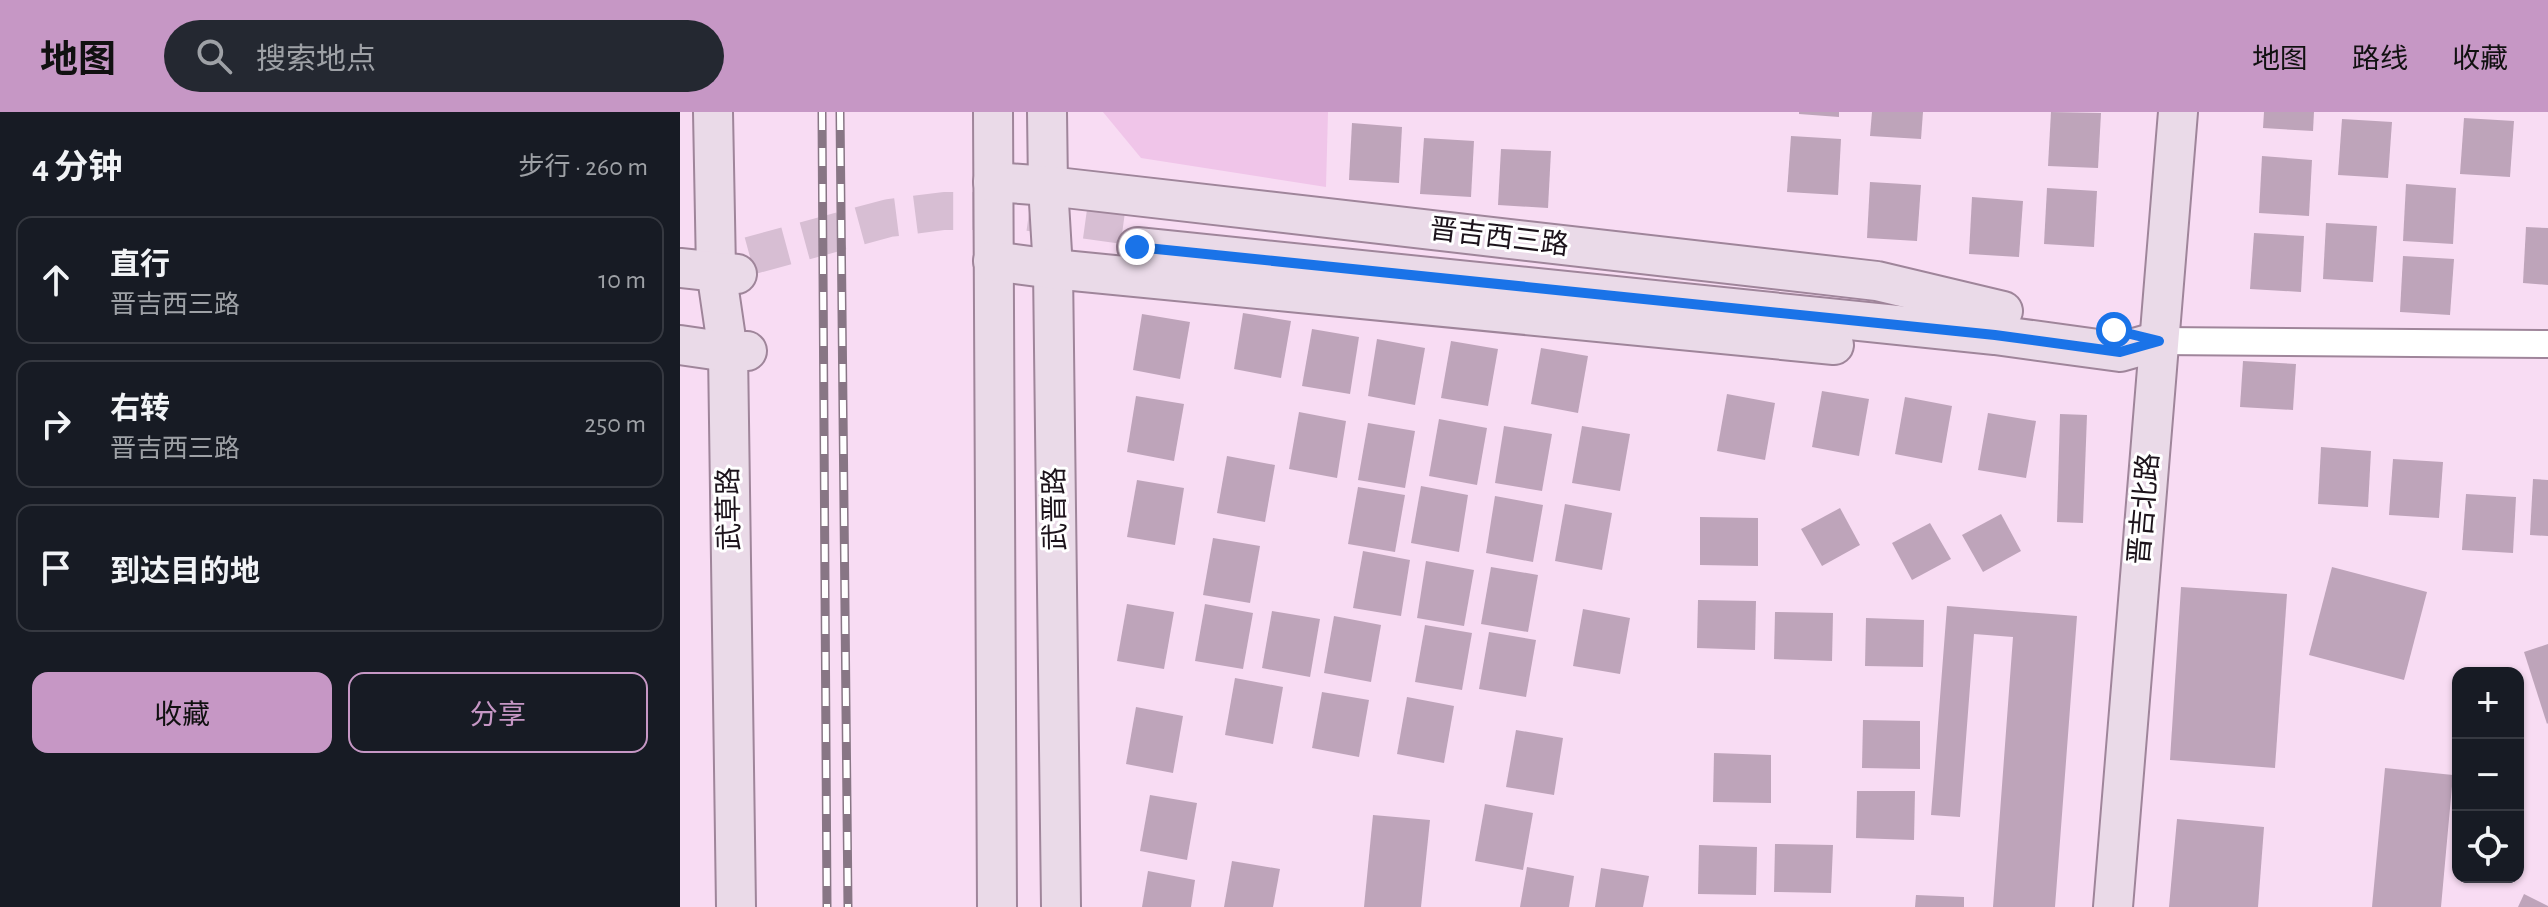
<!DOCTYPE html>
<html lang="zh">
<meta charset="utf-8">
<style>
body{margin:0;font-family:"Alegreya Sans","Noto Sans SC",sans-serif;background:#242831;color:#f1f3f6}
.controls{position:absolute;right:24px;bottom:24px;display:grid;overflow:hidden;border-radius:16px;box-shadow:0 2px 6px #0004}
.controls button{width:72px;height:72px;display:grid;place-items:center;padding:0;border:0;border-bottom:2px solid #363941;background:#171b24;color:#f1f3f6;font:40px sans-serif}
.stop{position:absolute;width:24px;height:24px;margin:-18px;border:6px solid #1a73e8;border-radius:50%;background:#fff}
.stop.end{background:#1a73e8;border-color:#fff;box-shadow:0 2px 8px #0008}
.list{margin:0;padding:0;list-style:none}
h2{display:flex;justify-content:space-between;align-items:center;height:104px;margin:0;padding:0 32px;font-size:34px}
h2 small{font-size:26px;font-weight:400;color:#9ea1a6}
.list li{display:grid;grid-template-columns:52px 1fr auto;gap:24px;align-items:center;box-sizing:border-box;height:128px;margin:0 16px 16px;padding:0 16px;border:2px solid #363941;border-radius:16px}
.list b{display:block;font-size:30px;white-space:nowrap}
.list p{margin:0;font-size:26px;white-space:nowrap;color:#9ea1a6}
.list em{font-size:26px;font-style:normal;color:#9ea1a6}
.actions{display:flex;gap:16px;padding:24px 32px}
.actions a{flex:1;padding:18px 0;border:2px solid #c697c5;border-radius:16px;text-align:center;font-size:28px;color:#c697c5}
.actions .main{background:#c697c5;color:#111}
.icon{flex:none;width:44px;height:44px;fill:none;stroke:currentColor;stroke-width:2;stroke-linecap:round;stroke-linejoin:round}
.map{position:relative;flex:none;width:1868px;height:795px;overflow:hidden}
header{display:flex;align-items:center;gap:48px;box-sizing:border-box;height:112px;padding:0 40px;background:#c697c5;color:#111}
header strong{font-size:38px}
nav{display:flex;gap:44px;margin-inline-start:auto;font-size:28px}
.search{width:560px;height:72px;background:#242831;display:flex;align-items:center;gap:20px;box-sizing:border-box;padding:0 28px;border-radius:44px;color:#9ea1a6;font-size:30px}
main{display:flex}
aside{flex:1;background:#171b24}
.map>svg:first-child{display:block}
</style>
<header>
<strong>地图</strong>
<div class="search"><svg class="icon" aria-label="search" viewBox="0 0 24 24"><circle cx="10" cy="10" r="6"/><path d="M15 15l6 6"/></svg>搜索地点</div>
<nav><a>地图</a><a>路线</a><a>收藏</a></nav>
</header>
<main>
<aside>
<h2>4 分钟<small>步行 · 260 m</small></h2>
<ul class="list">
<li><svg class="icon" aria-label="ahead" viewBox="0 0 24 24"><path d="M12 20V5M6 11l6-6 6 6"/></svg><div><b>直行</b><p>晋吉西三路</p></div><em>10 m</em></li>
<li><svg class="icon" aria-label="right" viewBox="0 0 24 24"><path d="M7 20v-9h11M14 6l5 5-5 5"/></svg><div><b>右转</b><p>晋吉西三路</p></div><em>250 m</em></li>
<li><svg class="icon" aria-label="arrive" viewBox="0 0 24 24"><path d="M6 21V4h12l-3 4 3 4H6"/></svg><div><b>到达目的地</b></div></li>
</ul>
<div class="actions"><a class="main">收藏</a><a>分享</a></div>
</aside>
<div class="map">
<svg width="1868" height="795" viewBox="0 0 1868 795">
<rect width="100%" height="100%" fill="#f8dcf3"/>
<polygon fill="#f0c5e9" points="423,0 648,0 646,75 461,46"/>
<g fill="#bea4ba">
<polygon points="1119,0 1159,0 1159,5 1119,2"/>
<polygon points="1192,0 1243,0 1241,27 1190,24"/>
<polygon points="1371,0 1421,1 1418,56 1368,54"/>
<polygon points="1584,0 1634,0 1633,19 1583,16"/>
<polygon points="1784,6 1834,9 1830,65 1780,62"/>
<polygon points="1662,7 1712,10 1708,66 1658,63"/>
<polygon points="672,11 722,15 719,71 669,68"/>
<polygon points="1111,24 1161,27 1158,83 1107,80"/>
<polygon points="744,26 794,29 791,85 740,82"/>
<polygon points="821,37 871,39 868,96 818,93"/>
<polygon points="1582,44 1632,48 1629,104 1579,101"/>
<polygon points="1190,70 1241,73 1237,129 1187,126"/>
<polygon points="1726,72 1776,76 1773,132 1723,129"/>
<polygon points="1367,76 1417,79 1414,135 1364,132"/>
<polygon points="1292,85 1343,89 1339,145 1289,142"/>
<polygon points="1646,111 1697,114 1693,170 1643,167"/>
<polygon points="1846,115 1868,116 1868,173 1843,171"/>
<polygon points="1574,121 1624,124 1621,180 1570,177"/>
<polygon points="1723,144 1774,147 1770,203 1720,200"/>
<polygon points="563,201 611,209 601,266 554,257"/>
<polygon points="462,202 510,210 500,267 453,258"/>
<polygon points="632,217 679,225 670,282 622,274"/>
<polygon points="697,227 745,236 735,293 688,284"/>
<polygon points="771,229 818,237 808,294 761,286"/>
<polygon points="861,236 908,244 898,301 851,292"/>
<polygon points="1563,249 1616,252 1613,298 1560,295"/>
<polygon points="1142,279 1189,287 1179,344 1132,335"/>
<polygon points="1047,282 1095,291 1085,348 1037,339"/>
<polygon points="456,284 504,292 494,349 447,340"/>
<polygon points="1225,285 1272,294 1262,351 1215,342"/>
<polygon points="619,300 666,309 657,366 609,357"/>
<polygon points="1308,301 1356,309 1346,366 1298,358"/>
<polygon points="1380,302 1407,303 1403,411 1377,410"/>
<polygon points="759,307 807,316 797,373 749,364"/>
<polygon points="688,311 735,319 725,376 678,368"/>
<polygon points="824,314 872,322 862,379 815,371"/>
<polygon points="902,314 950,322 940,379 892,371"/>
<polygon points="1641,335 1691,339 1688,395 1638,392"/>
<polygon points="547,344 595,353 585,410 537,401"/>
<polygon points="1713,347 1763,350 1759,406 1709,403"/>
<polygon points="1853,367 1868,368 1868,424 1850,423"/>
<polygon points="457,368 504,376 495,433 447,425"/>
<polygon points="741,374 788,383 779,440 731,431"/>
<polygon points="678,375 725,383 715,440 668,432"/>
<polygon points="1786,382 1836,385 1833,441 1782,438"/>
<polygon points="815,384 863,393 853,450 806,441"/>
<polygon points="885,392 932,401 922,458 875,449"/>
<polygon points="1160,396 1180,433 1142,454 1121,417"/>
<polygon points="1321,402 1341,439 1303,460 1282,423"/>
<polygon points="1020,405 1078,406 1078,454 1020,453"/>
<polygon points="1250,411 1271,447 1232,468 1212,431"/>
<polygon points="533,426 580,434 570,491 523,483"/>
<polygon points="683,439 730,448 721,504 673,496"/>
<polygon points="746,449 794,458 784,514 737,506"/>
<polygon points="811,455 858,463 848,520 801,512"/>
<polygon points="1652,455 1747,480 1724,568 1629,543"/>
<polygon points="1501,475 1607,482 1595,656 1490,648"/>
<polygon points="1018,488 1076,489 1075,538 1017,536"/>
<polygon points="447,492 494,500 484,557 437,549"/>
<polygon points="525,492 573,501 563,557 515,549"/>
<polygon points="1267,494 1397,504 1375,795 1313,795 1333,525 1294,522 1280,705 1251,703"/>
<polygon points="903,497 950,506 940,562 893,554"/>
<polygon points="592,499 640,507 630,565 582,556"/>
<polygon points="1095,500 1153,501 1152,549 1094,547"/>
<polygon points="654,504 701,513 691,570 644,561"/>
<polygon points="1186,506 1244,508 1243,555 1185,554"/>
<polygon points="745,513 792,521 782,578 735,570"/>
<polygon points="809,520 856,528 846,585 799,577"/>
<polygon points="1868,532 1868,611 1867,612 1844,540"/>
<polygon points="555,566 603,575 593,632 545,623"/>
<polygon points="642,580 689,588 679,645 632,636"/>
<polygon points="727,585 774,594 764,651 717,642"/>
<polygon points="456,595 503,604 493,661 446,652"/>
<polygon points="1183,608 1240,609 1240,657 1182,656"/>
<polygon points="836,618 883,626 874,683 826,675"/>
<polygon points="1034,641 1091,643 1091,691 1033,690"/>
<polygon points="1705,656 1773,663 1761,795 1692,795"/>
<polygon points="1177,679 1235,679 1234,728 1176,726"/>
<polygon points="470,683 517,691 507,748 460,739"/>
<polygon points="805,692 853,701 843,758 795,749"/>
<polygon points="693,703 750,708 741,795 684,795"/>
<polygon points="1497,707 1584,715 1578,795 1489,795"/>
<polygon points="1095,732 1153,733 1151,781 1094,780"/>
<polygon points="1019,733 1077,735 1076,783 1018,782"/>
<polygon points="552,749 600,757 593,795 544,795"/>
<polygon points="847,755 894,764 889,795 840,795"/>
<polygon points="921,756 969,764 963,795 915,795"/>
<polygon points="468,759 515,768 511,795 462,795"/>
<polygon points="1844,782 1868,794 1868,795 1838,795"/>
<polygon points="1236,783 1284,785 1284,795 1235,795"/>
</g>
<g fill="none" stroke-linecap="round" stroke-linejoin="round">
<polyline stroke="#d7bed3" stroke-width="38" stroke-dasharray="38 19" stroke-linecap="butt" points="14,156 69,144 209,106 264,99 343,99 459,115"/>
<g stroke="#9f859a" stroke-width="30">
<polyline id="street" points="1479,229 1868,232"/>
</g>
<g stroke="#9f859a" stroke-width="42">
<g id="secondary">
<polyline points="33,0 36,158 48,240 56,795"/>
<polyline points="313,0 317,795"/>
<polyline points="367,0 368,74 373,157 381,795"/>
<polyline points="313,70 368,74 1197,169 1323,199"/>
<polyline points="457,135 1315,223 1440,240 1479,229"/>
<polyline points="313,149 373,157 1154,233"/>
<polyline points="0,156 57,162"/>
<polyline points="0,233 48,240 67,239"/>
<polyline points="1433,795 1498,0"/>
</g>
</g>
<use href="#street" stroke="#fff" stroke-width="26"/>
<use href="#secondary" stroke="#eadae8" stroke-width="38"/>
<g stroke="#887685" stroke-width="9">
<g id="rail">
<polyline points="142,0 147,795"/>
<polyline points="160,0 168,795"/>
</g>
</g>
<use href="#rail" stroke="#fff" stroke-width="6" stroke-dasharray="18" stroke-linecap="butt"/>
</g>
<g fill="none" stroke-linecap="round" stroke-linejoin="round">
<polyline stroke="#1a73e8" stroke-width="10" points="457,135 1315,223 1440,240 1479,229 1434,218"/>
</g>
<g text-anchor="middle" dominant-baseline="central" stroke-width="6" stroke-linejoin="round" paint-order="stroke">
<g font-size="28" fill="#1c131b" stroke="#fff">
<text transform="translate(819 126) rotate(7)">晋吉西三路</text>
<text transform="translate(50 397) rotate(-91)">武草路</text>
<text transform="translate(376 397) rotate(-91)">武晋路</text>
<text transform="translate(1465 397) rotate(-85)">晋吉北路</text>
</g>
</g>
</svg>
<div class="controls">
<button>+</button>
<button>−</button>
<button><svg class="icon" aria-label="locate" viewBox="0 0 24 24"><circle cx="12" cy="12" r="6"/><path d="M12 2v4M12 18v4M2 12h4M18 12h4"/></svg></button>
</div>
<div class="stop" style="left:1434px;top:218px"></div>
<div class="stop end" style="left:457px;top:135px"></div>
</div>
</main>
